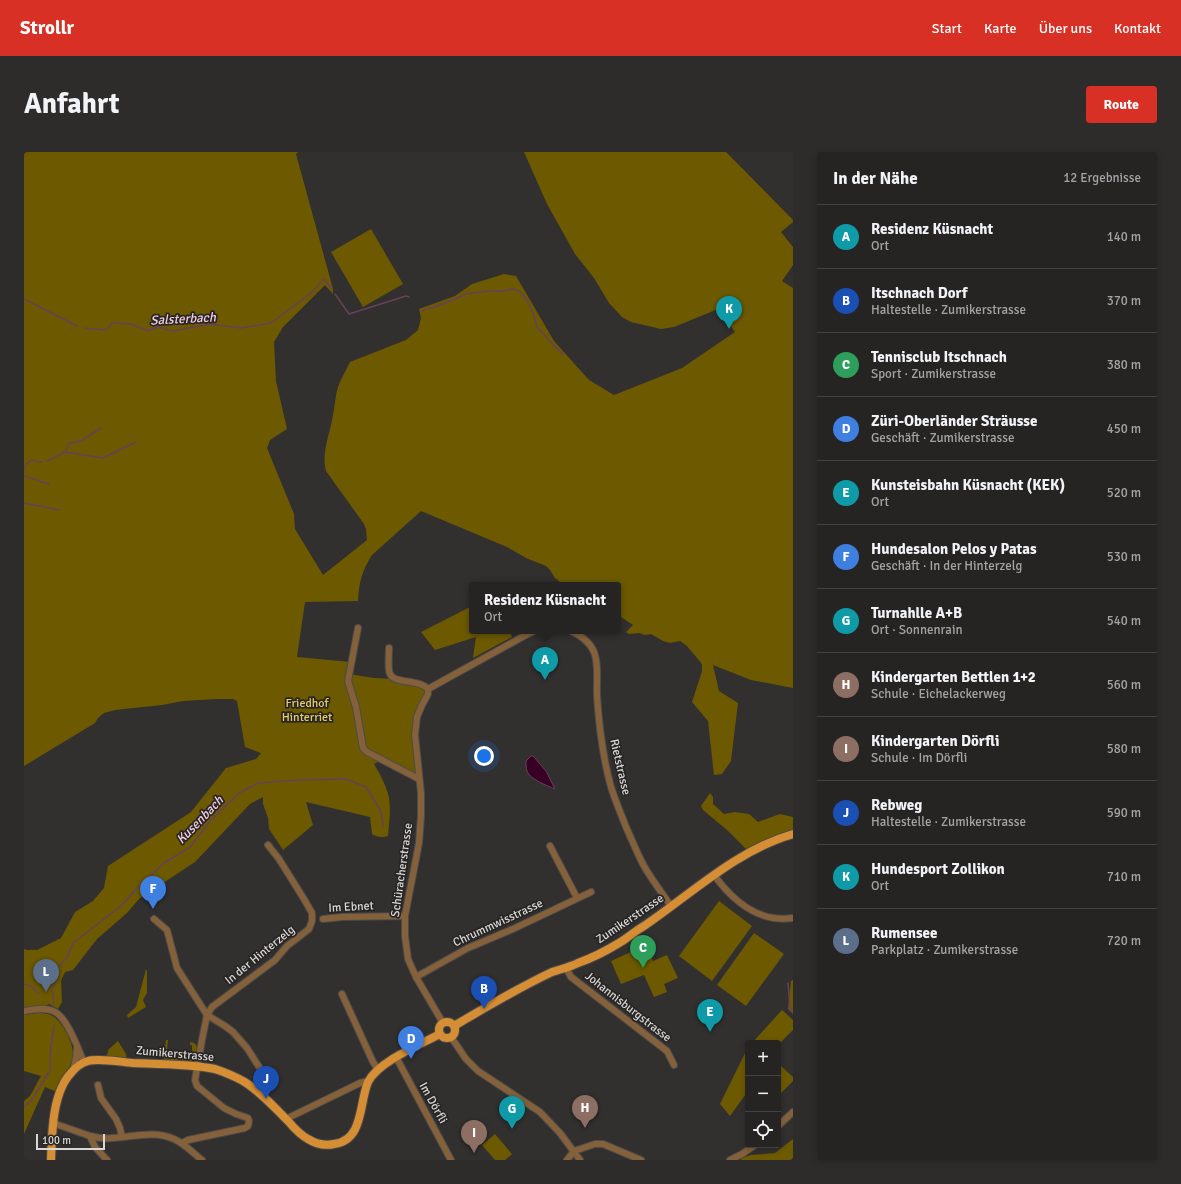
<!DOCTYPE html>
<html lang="de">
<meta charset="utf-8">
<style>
body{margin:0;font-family:Signika,sans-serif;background:#2e2c2b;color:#f1f3f6}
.controls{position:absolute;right:12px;bottom:12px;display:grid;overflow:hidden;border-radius:4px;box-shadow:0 2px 6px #0003}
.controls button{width:36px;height:36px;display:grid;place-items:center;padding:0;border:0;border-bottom:1px solid #424141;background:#262423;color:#f1f3f6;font:20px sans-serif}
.scale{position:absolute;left:12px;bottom:10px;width:69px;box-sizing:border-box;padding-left:4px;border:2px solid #d8d7d6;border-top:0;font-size:11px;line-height:14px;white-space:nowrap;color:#d8d7d6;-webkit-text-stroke:3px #282625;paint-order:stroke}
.you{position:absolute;left:460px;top:604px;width:14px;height:14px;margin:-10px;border:3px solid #fff;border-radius:50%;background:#1a73e8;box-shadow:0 0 0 6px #1a73e833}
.badge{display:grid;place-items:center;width:26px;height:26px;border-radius:50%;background:#d93025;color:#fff;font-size:13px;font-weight:700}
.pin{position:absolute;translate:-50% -33px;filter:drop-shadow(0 1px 2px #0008)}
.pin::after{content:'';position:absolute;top:21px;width:14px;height:12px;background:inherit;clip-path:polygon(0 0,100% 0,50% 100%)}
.popup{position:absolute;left:445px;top:430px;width:152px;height:52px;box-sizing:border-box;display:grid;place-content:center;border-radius:4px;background:#262423;filter:drop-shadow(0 1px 3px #0005);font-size:13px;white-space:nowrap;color:#a4a4a6}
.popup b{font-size:15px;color:#f1f3f6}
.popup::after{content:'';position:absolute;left:50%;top:100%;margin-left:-8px;border:8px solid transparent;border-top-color:#262423}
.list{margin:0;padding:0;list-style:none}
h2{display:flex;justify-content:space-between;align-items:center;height:52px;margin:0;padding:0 16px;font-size:17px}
h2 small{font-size:13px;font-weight:400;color:#a4a4a6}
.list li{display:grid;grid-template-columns:26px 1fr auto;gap:12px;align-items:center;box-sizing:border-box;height:64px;padding:0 16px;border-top:1px solid #424141}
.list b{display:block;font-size:15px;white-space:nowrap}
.list p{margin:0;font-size:13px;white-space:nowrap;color:#a4a4a6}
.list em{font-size:13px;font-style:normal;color:#a4a4a6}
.icon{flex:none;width:22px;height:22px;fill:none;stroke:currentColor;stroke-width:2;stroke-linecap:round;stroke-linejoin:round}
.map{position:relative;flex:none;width:769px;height:1008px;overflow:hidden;border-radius:4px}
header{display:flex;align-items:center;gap:24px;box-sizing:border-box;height:56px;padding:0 20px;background:#d93025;color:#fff}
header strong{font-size:19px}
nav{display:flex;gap:22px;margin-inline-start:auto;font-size:14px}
.intro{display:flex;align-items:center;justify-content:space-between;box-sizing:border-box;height:96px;padding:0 24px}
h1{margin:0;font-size:28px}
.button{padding:10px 18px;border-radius:4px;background:#d93025;color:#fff;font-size:14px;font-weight:700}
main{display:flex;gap:24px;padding:0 24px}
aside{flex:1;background:#262423;border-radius:4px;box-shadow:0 2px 6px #0003}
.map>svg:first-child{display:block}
</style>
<header>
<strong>Strollr</strong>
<nav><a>Start</a><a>Karte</a><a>Über uns</a><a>Kontakt</a></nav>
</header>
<div class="intro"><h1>Anfahrt</h1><a class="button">Route</a></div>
<main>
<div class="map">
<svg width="769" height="1008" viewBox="0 0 769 1008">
<rect width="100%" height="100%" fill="#32302f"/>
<g fill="#6c5900">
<path d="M0,0H274L272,2L309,137V142L301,133L259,175L250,190L252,229L263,277L246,288L243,296L270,362L271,377L299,423L343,388L342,377L340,372L302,319C297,300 306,282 309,263C311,254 311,245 314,235C317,227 322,218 326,210L382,188L394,178L397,166L395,157L431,144L448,132L480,122L492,124L530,189L565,228L590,243L658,216L711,180L694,157L650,175L637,177L607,170L598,165L585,151L570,126L551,102L523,52L500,0H702L769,68V70L757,80L769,95V113L758,129L769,136V536L727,528L689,513L695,539L714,551L707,609L698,622L690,623L684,569L668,550L678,519V512L663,494L656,489L646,491L639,489L627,482L620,483L616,481L605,482L602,480L609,473L594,463V433H547L536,430L531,426L526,418L522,414L502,406L483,395L397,359L348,403C338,419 335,430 334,449L281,450L273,505L327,510L325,522L350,526L370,527L404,537L393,565L395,627L355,609L350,612C356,622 363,635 365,646C367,659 365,672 364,684C359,686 351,685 348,682L346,665L282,650L289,673L259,698L245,677L244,666L239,652V645L226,652L171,710L115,747L103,761L73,787L49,818L41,820L37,829L38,850L34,857L25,852L21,854L0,856V797C4,799 9,797 13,798L37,786L51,760L69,749L80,736L84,714L167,660L202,616L232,607L237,601L221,595L213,549L209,547H192L159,549L138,553L91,558L80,561L74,566L71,571L0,614Z"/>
<polygon points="347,77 379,132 339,155 307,100"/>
<polygon points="448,454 448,479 486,479 488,485 449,506 452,485 411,498 397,480"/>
<polygon points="686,641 689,645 689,652 700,662 711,660 725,662 734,670 756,662 769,665 769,682 725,700 703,678 679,658 677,654"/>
<polygon points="695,749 728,774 688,829 655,804"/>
<polygon points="730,781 760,802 722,854 693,833"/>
<polygon points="620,789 629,809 643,803 654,826 640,832 643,840 630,845 620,823 597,832 587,809 609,799 608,795"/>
<polygon points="122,817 123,819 123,841 119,848 122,855 104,866 103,863 112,855"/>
<polygon points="769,828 769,862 764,857 767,829"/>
<polygon points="758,858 769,868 769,878 754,893 754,891 728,891"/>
<path d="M13,861C19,861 25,861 30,865C40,872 51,894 49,906C46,918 36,926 33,940L21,935L0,982V949L6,944L17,924L0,919V863Z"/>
<path d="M142,888H144L143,899L168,901V893H166V890C177,890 174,906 168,911L139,910Z"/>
<polygon points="94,889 102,902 103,908 82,905 85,897"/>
<polygon points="724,895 724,939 706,964 696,952"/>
<polygon points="757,914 769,925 769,929 754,944 754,917"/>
<polygon points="471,982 488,1002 481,1008 471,1008 458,993"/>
<polygon points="769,987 769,1008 717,1008 717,1006 727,1003 751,1001"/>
</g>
<path fill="#380024" stroke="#684059" d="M507,604H509L522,619L531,637C524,634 505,627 503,619C502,616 502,612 502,609Z"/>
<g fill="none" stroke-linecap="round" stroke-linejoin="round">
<g stroke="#684059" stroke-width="1.5">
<polyline points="311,142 325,162 382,144 385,145"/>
<polyline points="0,147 53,174"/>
<polyline points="398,159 419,152 442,142 465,139 481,139 488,137 493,138 499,142 508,158 513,175 539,203"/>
<polyline points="61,176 82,178 88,171 107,172 124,179 133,175 149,179 186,172 217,176 247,171 286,142 299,128 301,128 307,136"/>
<polyline points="41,300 46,291 57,289 77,276"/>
<polyline points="23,309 41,300 79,306 112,290"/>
<polyline points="0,317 2,312 7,308 18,310"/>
<polyline points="0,324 25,332"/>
<polyline points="0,351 35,358"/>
<polyline points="764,831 766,856 769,860"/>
<polyline points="0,832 8,835 15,842"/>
<polyline points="30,852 28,837 31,829 29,822 32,818 44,804 49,791 98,753 111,738 140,711 166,695 187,668 215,641 234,631 275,628 322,627 342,635 357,659 359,674"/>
<polyline points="0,955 8,948 26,918 26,901 30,874"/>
</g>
<g stroke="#4d4b4a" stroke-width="8">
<g id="minor">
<polyline points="334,476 324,529 332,555 339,596 343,600 395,627"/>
<path d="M547,479C580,494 572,516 573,544C575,574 579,606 587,635C591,648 597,662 602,675C608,688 613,701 620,714C628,728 638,741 647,754"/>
<path d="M365,496C365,503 364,511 365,518C366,534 393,525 404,537V542L398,553L393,565L391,583L397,641V664L395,691L381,764V784L384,807L392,825L419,871"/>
<polyline points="404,537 500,484 510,479"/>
<polyline points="526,694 553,746"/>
<path d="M690,723C709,749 734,771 769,766"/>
<polyline points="130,767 143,778 153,816 183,863 201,874 209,880 223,896 246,932"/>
<polyline points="299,767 318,765 381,764"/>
<polyline points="542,816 547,825 643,899 650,913"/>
<polyline points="392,825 444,796 489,777 567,740"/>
<polyline points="318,842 349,910 354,917"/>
<path d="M0,859C10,857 22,855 31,860C43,866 55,898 60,911"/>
<polyline points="427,885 442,907 454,919 516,960 536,981 556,1008"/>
<polyline points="372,905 427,1008"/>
<polyline points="49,919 52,906 53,896"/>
<polyline points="74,933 77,946 92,967 96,976 98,985"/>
<polyline points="262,968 266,965 336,931 340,930 344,931"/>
<polyline points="29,971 66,984 71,995 83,1008"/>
<polyline points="754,974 769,960"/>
<path d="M66,984C74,986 81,987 88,986C109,985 130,978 150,987C161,992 169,1001 178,1008"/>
<polyline points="158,991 164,988 221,976 224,974 225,969 224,966 212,962 200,956 173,934 171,928 178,888 183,863 188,855 251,808 263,794 285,777 288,769 288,761 280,747 255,707 244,693"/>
<polyline points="543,1008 550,999 571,992 579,992 617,1008"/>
<polyline points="706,1008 718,1002 731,993"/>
</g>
</g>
<g stroke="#4d4b4a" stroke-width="10">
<g id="major">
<circle cx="423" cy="878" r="8"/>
<path d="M430,874C462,855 494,836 528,820C537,817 546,815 554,811C568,806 582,799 595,791C604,786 611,779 620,774C667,742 713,698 769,682"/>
<path d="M27,1008C28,982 28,941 47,921C51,916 57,911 64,909C75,906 97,910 109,911C135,912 166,912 191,917C200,920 210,924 219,929C236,939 250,955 264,969C270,976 276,983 284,987C292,992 301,994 310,992C340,988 335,951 344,930C354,910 395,893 416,882"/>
</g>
</g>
<use href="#minor" stroke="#84613a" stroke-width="6"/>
<use href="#major" stroke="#d68e35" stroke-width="8"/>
</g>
<g text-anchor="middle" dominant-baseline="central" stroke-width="3.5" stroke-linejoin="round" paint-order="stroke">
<g font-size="12" fill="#e8cd65" stroke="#282625">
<text x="283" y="551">Friedhof<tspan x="283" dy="14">Hinterriet</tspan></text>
</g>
<g font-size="12" fill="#d8d7d6" stroke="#282625">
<text transform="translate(596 615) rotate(77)">Rietstrasse</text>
<text transform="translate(378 718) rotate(-82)">Schüracherstrasse</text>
<text transform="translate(327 755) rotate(-3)">Im Ebnet</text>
<text transform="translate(606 767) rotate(-34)">Zumikerstrasse</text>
<text transform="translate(474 771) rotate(-25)">Chrummwisstrasse</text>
<text transform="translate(236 803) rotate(-39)">In der Hinterzelg</text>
<text transform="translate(604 855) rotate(38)">Johannisburgstrasse</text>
<text transform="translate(151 902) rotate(5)">Zumikerstrasse</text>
<text transform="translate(409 951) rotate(61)">Im Dörfli</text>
</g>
<g font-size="13" font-style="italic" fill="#f3ccdf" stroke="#282625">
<text transform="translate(159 167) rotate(-3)">Salsterbach</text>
<text transform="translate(176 668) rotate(-46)">Kusenbach</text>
</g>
</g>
</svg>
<div class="controls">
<button>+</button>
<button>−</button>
<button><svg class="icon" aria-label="locate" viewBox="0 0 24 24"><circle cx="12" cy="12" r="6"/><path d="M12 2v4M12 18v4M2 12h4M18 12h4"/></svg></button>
</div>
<div class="scale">100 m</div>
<div class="you"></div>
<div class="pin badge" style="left:521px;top:528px;background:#0f9aa8">A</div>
<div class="popup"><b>Residenz Küsnacht</b>Ort</div>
<div class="pin badge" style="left:460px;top:857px;background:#1a4fb4">B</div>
<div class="pin badge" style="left:619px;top:816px;background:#2e9e5b">C</div>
<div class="pin badge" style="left:387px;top:907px;background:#3f7fe0">D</div>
<div class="pin badge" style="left:686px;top:880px;background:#0f9aa8">E</div>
<div class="pin badge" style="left:129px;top:757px;background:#3f7fe0">F</div>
<div class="pin badge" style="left:488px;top:977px;background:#0f9aa8">G</div>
<div class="pin badge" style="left:561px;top:976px;background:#8d6e63">H</div>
<div class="pin badge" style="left:450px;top:1001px;background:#8d6e63">I</div>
<div class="pin badge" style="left:242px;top:947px;background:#1a4fb4">J</div>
<div class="pin badge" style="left:705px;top:177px;background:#0f9aa8">K</div>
<div class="pin badge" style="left:22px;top:840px;background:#5c6f8a">L</div>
</div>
<aside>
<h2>In der Nähe<small>12 Ergebnisse</small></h2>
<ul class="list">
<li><span class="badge" style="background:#0f9aa8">A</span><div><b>Residenz Küsnacht</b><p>Ort</p></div><em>140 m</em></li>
<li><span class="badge" style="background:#1a4fb4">B</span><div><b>Itschnach Dorf</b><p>Haltestelle · Zumikerstrasse</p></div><em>370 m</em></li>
<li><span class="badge" style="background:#2e9e5b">C</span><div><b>Tennisclub Itschnach</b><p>Sport · Zumikerstrasse</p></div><em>380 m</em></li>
<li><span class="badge" style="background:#3f7fe0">D</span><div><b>Züri-Oberländer Sträusse</b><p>Geschäft · Zumikerstrasse</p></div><em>450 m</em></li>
<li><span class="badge" style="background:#0f9aa8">E</span><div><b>Kunsteisbahn Küsnacht (KEK)</b><p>Ort</p></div><em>520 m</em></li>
<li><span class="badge" style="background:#3f7fe0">F</span><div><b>Hundesalon Pelos y Patas</b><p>Geschäft · In der Hinterzelg</p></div><em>530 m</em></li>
<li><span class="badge" style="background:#0f9aa8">G</span><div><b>Turnahlle A+B</b><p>Ort · Sonnenrain</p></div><em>540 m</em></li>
<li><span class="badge" style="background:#8d6e63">H</span><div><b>Kindergarten Bettlen 1+2</b><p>Schule · Eichelackerweg</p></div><em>560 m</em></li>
<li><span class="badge" style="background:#8d6e63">I</span><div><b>Kindergarten Dörfli</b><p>Schule · Im Dörfli</p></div><em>580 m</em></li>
<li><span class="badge" style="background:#1a4fb4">J</span><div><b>Rebweg</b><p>Haltestelle · Zumikerstrasse</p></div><em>590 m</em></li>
<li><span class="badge" style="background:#0f9aa8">K</span><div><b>Hundesport Zollikon</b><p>Ort</p></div><em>710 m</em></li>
<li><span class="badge" style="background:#5c6f8a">L</span><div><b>Rumensee</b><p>Parkplatz · Zumikerstrasse</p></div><em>720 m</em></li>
</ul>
</aside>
</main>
